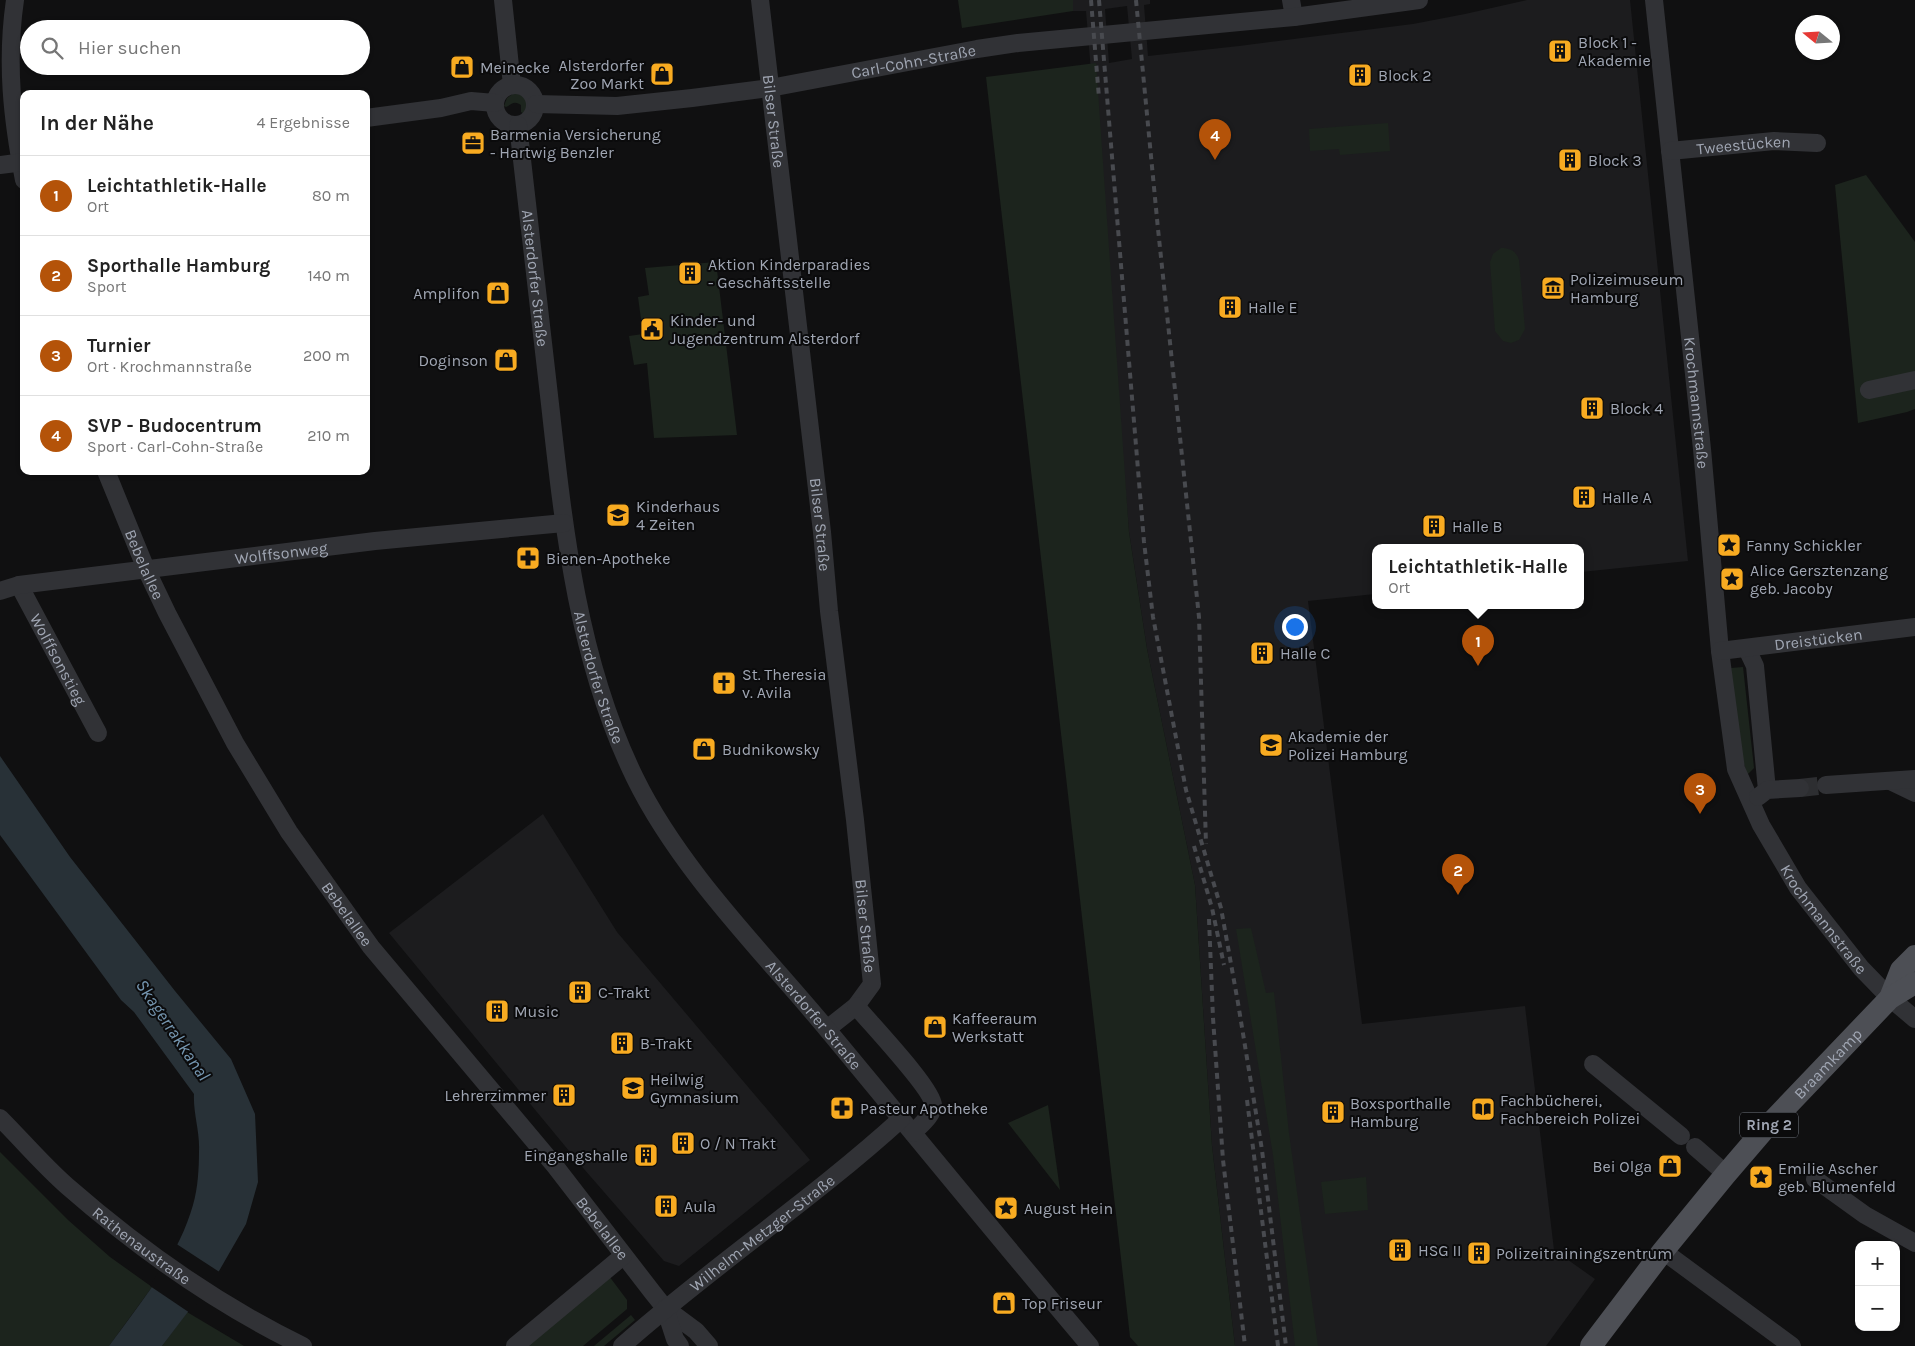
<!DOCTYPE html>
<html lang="de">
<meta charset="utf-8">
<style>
body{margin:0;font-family:Karla,sans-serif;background:#f2f2f2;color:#222}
.controls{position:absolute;right:15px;bottom:15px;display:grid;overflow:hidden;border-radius:10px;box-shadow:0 1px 4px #0004}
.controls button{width:45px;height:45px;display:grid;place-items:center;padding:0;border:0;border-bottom:1px solid #e0e0e0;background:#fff;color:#222;font:25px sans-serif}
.compass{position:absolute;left:1795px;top:15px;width:45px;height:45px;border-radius:50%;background:#fff;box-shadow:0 1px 4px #0004;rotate:288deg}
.you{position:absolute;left:1294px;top:626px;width:18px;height:18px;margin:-12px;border:4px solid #fff;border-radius:50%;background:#1a73e8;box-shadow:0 0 0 8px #1a73e833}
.badge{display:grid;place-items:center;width:32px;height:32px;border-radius:50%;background:#b45309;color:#fff;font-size:16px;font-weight:700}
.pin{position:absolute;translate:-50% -41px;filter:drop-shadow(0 1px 2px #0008)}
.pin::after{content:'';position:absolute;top:26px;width:18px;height:15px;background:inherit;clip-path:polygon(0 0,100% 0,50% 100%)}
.popup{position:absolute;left:1372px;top:544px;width:212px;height:65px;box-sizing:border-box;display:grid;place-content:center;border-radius:10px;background:#fff;filter:drop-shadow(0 1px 4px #0005);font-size:16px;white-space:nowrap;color:#767676}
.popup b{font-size:19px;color:#222}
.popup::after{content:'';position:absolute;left:50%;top:100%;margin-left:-10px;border:10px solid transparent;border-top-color:#fff}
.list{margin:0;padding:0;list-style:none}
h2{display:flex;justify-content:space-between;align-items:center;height:65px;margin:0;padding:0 20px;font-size:21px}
h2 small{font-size:16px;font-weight:400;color:#767676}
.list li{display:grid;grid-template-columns:32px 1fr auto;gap:15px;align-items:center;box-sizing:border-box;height:80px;padding:0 20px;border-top:1px solid #e0e0e0}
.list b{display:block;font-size:19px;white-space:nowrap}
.list p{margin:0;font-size:16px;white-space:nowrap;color:#767676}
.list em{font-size:16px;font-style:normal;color:#767676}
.icon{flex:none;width:28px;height:28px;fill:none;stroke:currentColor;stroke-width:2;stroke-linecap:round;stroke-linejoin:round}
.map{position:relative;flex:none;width:1915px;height:1346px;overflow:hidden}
.search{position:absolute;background:#fff;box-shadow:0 1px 4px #0004;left:20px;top:20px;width:350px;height:55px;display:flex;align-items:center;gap:12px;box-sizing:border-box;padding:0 18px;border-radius:28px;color:#767676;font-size:19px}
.panel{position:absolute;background:#fff;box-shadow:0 1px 4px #0004;left:20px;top:90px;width:350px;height:385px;border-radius:10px}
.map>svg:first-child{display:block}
</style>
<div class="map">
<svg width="1915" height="1346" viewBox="0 0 1915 1346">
<rect width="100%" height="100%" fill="#101011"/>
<g fill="#1c1c1e" fill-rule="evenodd">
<path d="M1073,0H1150V4L1144,5L1148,56L1239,46L1413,24L1465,14L1527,0H1630L1688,561L1581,572L1580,547H1376L1375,594L1308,601L1362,1024L1525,1006L1554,1250L1595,1279L1546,1346H1235L1212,1146L1195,885L1147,649L1129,532L1086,11H1073ZM1127,6L1132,59L1109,63L1105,9Z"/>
<polygon points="543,814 617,932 810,1160 679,1266 664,1261 584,1169 389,933"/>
</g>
<g fill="#1c241d">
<polygon points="958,0 1073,0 1073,11 962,28"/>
<polygon points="1096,63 1129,532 1147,649 1195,885 1212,1146 1235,1346 1138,1346 1130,1337 986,77"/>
<path d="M514,93C526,94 531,104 524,114L521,112V105C514,100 512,104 506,107L504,106L507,98Z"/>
<polygon points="1388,123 1390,151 1340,155 1339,149 1310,151 1309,129"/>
<polygon points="1866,175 1915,242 1915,409 1907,412 1858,423 1835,185"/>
<path d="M1501,248C1510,248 1516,251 1519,260L1525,329L1519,340L1511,343L1503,341L1495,331L1490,262L1493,254Z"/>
<polygon points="716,262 737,435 654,438 647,363 634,365 629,336 643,334 638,297 649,295 645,268"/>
<polygon points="1743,667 1754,768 1747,775 1740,748 1731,668"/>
<polygon points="1251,928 1266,993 1274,992 1289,1133 1318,1346 1295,1346 1273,1155 1236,929"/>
<polygon points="1048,1105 1060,1190 1008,1123"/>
<polygon points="0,1152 68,1220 110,1257 152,1287 109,1346 0,1346"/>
<polygon points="1366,1177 1368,1210 1325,1214 1321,1182"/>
<polygon points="609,1276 627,1300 627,1309 583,1346 524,1346"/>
<polygon points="187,1312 244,1346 162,1346"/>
<polygon points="631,1315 635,1320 604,1346 594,1346"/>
</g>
<path fill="#283137" d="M0,756L70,857L175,991L231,1059L255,1114L258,1182L246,1224L219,1271L162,1346H109C141,1302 178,1258 193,1205C198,1188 199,1168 199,1151C200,1132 193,1113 194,1094L134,1012L121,1000L0,835Z"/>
<polygon fill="#101011" points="175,1243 221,1273 190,1313 150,1286"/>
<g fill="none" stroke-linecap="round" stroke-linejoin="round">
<polyline stroke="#2d2e31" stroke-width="18" stroke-dasharray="18 9" stroke-linecap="butt" points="1800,788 1826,785"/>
<g stroke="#313236" stroke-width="18">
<path d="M15,0C6,62 12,118 24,180"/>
<polyline points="503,0 512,85"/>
<path id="s1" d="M760,0L822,532L829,611L855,820L872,984L856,1006L827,1029"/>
<polyline points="1291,0 1294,17"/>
<path id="s2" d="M1654,0L1702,449L1720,651L1736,769L1761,825L1798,888L1861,968L1890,998L1915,1019"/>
<circle cx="515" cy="105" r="20"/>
<path id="s3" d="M536,104L617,106L692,98L770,88L977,49L1018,43L1294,17L1419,0"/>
<polyline points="366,118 441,108 471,101 495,103"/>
<path id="s4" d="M518,125C529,218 539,311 550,404C564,531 578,661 635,778C680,870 761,950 826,1028C914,1134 1001,1241 1090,1346"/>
<path id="s5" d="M1670,151L1774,141L1817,143"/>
<polyline points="0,165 24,162"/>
<polyline points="1869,390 1915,380"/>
<path id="s6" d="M106,471L146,569L167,613L235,743L289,832L371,947L555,1166L653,1293L665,1308L696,1331L709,1346"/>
<path id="s7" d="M19,585L98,733"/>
<path id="s8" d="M0,591L19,585L375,541L564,523"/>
<polyline points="1747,649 1755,666 1767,790"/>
<path id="s9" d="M1720,651L1915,627"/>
<polyline points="1890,781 1915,793"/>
<polyline points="1826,785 1915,779"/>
<polyline points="1758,797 1767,790 1800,788"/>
<path d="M856,1006C869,1022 933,1089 933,1105C933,1116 920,1125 913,1133"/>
<polyline points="1593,1064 1681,1136"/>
<path id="s10" d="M0,1118C22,1140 43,1165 67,1186C138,1248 218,1305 303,1346"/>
<polyline points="1695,1147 1726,1174"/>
<polyline points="1815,1179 1865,1215 1915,1243"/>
<polyline points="1663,1251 1792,1346"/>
<polyline points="665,1308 675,1339 680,1346"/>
<polyline points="515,1346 623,1256"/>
<path id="s11" d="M622,1346C711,1267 812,1200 901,1119"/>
</g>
<g stroke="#4d4f55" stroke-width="22">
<polyline points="1890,998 1901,970 1915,956"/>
<path id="s12" d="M1591,1346L1663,1251L1726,1174L1762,1132L1890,998L1915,983"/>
</g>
<g stroke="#484a4f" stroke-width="4" stroke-dasharray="6 5" stroke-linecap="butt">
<polyline points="1091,0 1099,98"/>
<polyline points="1099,0 1144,542 1153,617 1186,790 1221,908 1238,1003 1262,1150 1286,1346"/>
<polyline points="1136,0 1158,229 1199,617 1206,844"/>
<polyline points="1194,846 1212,908 1224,965"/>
<polyline points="1209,919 1213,1018 1223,1160 1245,1346"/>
<polyline points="1247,1100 1278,1346"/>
</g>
</g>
<defs>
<g id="building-square" transform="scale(1.25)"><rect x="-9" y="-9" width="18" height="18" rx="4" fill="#f8ab21" stroke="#0b0b0c"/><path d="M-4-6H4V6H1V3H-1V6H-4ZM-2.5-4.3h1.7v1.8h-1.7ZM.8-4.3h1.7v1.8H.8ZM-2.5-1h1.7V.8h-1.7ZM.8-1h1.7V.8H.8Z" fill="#111"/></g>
<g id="shop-square" transform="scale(1.25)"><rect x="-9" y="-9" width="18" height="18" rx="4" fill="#f8ab21" stroke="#0b0b0c"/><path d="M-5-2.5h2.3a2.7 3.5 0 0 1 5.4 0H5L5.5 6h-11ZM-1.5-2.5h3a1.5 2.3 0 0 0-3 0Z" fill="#111"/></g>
<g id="office-square" transform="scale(1.25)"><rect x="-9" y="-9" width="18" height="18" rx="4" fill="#f8ab21" stroke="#0b0b0c"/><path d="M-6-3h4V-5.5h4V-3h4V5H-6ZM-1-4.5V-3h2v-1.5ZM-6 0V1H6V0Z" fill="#111"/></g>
<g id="museum-square" transform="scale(1.25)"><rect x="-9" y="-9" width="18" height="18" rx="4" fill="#f8ab21" stroke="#0b0b0c"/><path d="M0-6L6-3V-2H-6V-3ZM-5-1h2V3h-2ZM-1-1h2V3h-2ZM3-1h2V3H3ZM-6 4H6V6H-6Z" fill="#111"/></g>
<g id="civic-square" transform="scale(1.25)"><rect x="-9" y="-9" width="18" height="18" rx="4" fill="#f8ab21" stroke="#0b0b0c"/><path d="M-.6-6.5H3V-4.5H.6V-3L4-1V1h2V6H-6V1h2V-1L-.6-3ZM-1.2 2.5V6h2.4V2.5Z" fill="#111"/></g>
<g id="school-square" transform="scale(1.25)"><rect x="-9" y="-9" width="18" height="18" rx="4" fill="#f8ab21" stroke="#0b0b0c"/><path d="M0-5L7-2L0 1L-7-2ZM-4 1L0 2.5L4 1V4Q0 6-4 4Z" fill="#111"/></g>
<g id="sight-square" transform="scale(1.25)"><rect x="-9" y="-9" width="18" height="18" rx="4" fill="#f8ab21" stroke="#0b0b0c"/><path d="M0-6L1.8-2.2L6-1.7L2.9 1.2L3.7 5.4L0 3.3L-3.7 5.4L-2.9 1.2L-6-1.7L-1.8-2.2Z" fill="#111"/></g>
<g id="pharmacy-square" transform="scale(1.25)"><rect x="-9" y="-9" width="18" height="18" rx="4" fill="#f8ab21" stroke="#0b0b0c"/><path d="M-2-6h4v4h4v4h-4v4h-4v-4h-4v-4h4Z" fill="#111"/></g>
<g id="church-square" transform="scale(1.25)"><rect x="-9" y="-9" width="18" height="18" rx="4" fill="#f8ab21" stroke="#0b0b0c"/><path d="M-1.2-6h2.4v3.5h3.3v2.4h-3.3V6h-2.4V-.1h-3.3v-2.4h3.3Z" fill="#111"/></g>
<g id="university-square" transform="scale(1.25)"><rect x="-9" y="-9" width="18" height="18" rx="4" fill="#f8ab21" stroke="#0b0b0c"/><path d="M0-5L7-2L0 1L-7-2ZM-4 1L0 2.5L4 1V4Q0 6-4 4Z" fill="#111"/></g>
<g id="library-square" transform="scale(1.25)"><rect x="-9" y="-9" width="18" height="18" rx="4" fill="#f8ab21" stroke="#0b0b0c"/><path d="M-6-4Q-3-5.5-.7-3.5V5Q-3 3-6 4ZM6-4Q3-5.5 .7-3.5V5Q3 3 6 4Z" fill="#111"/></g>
</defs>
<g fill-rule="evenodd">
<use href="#building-square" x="1560" y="51"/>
<use href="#shop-square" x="462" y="67"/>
<use href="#shop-square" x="662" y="74"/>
<use href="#building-square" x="1360" y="75"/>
<use href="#office-square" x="473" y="143"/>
<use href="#building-square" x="1570" y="160"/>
<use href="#building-square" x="690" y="273"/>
<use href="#museum-square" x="1553" y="288"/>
<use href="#shop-square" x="498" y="293"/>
<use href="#building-square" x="1230" y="307"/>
<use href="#civic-square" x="652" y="329"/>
<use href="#shop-square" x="506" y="360"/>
<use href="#building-square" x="1592" y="408"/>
<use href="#building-square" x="1584" y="497"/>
<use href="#school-square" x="618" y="515"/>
<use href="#building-square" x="1434" y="526"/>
<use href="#sight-square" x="1729" y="545"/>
<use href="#pharmacy-square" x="528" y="558"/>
<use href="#sight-square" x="1732" y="579"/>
<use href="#building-square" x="1262" y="653"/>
<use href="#church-square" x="724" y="683"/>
<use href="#university-square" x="1271" y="745"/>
<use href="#shop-square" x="704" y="749"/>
<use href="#building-square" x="580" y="992"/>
<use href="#building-square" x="497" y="1011"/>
<use href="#shop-square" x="935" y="1027"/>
<use href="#building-square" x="622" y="1043"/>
<use href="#school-square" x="633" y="1088"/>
<use href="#building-square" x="564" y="1095"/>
<use href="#pharmacy-square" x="842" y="1108"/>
<use href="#library-square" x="1483" y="1109"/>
<use href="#building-square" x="1333" y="1112"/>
<use href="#building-square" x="683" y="1143"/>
<use href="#building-square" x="646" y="1155"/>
<use href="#shop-square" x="1670" y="1166"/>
<use href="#sight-square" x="1761" y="1177"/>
<use href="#building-square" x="666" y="1206"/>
<use href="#sight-square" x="1006" y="1208"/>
<use href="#building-square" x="1400" y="1250"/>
<use href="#building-square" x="1479" y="1253"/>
<use href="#shop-square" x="1004" y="1303"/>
</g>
<g text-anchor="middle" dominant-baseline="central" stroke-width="4" stroke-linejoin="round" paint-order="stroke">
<rect fill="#0b0b0c" stroke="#737881" stroke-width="1" x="1740" y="1112.5" width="58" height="25" rx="4"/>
<g font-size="15" font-weight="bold" fill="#a0a6b3">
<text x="1769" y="1125">Ring 2</text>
</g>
<g font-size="16" fill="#a0a6b3" stroke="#0b0b0c" text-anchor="start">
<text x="1578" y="42">Block 1 -<tspan x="1578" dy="18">Akademie</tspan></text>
<text x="644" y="65" text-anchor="end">Alsterdorfer<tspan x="644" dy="18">Zoo Markt</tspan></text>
<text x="480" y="67">Meinecke</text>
<text x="1378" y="75">Block 2</text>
<text x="490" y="134">Barmenia Versicherung<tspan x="490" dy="18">- Hartwig Benzler</tspan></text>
<text x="1588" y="160">Block 3</text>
<text x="708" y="264">Aktion Kinderparadies<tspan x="708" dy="18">- Geschäftsstelle</tspan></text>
<text x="1570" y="279">Polizeimuseum<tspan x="1570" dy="18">Hamburg</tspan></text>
<text x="480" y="293" text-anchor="end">Amplifon</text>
<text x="1248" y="307">Halle E</text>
<text x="670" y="320">Kinder- und<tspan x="670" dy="18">Jugendzentrum Alsterdorf</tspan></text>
<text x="488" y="360" text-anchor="end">Doginson</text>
<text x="1610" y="408">Block 4</text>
<text x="1602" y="497">Halle A</text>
<text x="636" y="506">Kinderhaus<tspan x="636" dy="18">4 Zeiten</tspan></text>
<text x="1452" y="526">Halle B</text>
<text x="1746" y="545">Fanny Schickler</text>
<text x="546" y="558">Bienen-Apotheke</text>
<text x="1750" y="570">Alice Gersztenzang<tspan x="1750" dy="18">geb. Jacoby</tspan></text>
<text x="1280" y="653">Halle C</text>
<text x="742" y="674">St. Theresia<tspan x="742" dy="18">v. Avila</tspan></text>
<text x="1288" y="736">Akademie der<tspan x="1288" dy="18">Polizei Hamburg</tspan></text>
<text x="722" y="749">Budnikowsky</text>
<text x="598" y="992">C-Trakt</text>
<text x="514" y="1011">Music</text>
<text x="952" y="1018">Kaffeeraum<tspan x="952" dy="18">Werkstatt</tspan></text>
<text x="640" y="1043">B-Trakt</text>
<text x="650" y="1079">Heilwig<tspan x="650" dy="18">Gymnasium</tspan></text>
<text x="546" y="1095" text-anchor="end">Lehrerzimmer</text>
<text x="1500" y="1100">Fachbücherei,<tspan x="1500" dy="18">Fachbereich Polizei</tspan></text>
<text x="1350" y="1103">Boxsporthalle<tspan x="1350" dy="18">Hamburg</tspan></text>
<text x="860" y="1108">Pasteur Apotheke</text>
<text x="700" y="1143">O / N Trakt</text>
<text x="628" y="1155" text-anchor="end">Eingangshalle</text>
<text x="1652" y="1166" text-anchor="end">Bei Olga</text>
<text x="1778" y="1168">Emilie Ascher<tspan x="1778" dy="18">geb. Blumenfeld</tspan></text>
<text x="684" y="1206">Aula</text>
<text x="1024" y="1208">August Hein</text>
<text x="1418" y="1250">HSG II</text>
<text x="1496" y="1253">Polizeitrainingszentrum</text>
<text x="1022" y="1303">Top Friseur</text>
</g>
<g font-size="16" fill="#a0a6b3" stroke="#0b0b0c">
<text stroke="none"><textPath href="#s3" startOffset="381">Carl-Cohn-Straße</textPath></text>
<text stroke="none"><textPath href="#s1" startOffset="122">Bilser Straße</textPath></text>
<text stroke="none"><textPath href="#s5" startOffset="74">Tweestücken</textPath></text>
<text stroke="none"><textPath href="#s4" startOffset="154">Alsterdorfer Straße</textPath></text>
<text stroke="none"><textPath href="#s2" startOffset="405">Krochmannstraße</textPath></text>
<text stroke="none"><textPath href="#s1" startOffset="528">Bilser Straße</textPath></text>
<text stroke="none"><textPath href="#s8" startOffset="284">Wolffsonweg</textPath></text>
<text stroke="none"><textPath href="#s6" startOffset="101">Bebelallee</textPath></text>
<text stroke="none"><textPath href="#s9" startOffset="99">Dreistücken</textPath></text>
<text stroke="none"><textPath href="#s7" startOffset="84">Wolffsonstieg</textPath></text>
<text stroke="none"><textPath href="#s4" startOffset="559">Alsterdorfer Straße</textPath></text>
<text stroke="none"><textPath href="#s6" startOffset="506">Bebelallee</textPath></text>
<text stroke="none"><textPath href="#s2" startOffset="948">Krochmannstraße</textPath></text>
<text stroke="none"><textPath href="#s1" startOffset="932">Bilser Straße</textPath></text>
<text stroke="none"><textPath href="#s4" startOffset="964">Alsterdorfer Straße</textPath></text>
<text stroke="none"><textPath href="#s12" startOffset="369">Braamkamp</textPath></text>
<text stroke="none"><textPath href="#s6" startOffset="911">Bebelallee</textPath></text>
<text stroke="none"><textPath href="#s11" startOffset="180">Wilhelm-Metzger-Straße</textPath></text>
<text stroke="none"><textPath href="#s10" startOffset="191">Rathenaustraße</textPath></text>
</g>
<g font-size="18" font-style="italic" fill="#7596b0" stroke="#0b0b0c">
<text transform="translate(173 1030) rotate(56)">Skagerrakkanal</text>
</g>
</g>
</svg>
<div class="controls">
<button>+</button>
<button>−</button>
</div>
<svg class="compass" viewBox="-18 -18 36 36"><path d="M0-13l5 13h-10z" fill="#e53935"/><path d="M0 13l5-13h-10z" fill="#767676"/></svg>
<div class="you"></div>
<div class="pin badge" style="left:1478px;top:666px">1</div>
<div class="popup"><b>Leichtathletik-Halle</b>Ort</div>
<div class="pin badge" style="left:1458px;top:895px">2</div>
<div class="pin badge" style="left:1700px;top:814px">3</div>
<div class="pin badge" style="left:1215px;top:160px">4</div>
<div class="search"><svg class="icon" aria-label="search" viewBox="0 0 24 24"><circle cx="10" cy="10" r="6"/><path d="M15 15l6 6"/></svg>Hier suchen</div>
<section class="panel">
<h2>In der Nähe<small>4 Ergebnisse</small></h2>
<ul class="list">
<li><span class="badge">1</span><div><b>Leichtathletik-Halle</b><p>Ort</p></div><em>80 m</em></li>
<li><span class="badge">2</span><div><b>Sporthalle Hamburg</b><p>Sport</p></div><em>140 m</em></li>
<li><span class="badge">3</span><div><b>Turnier</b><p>Ort · Krochmannstraße</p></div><em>200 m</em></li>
<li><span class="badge">4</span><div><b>SVP - Budocentrum</b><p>Sport · Carl-Cohn-Straße</p></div><em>210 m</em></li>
</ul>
</section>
</div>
